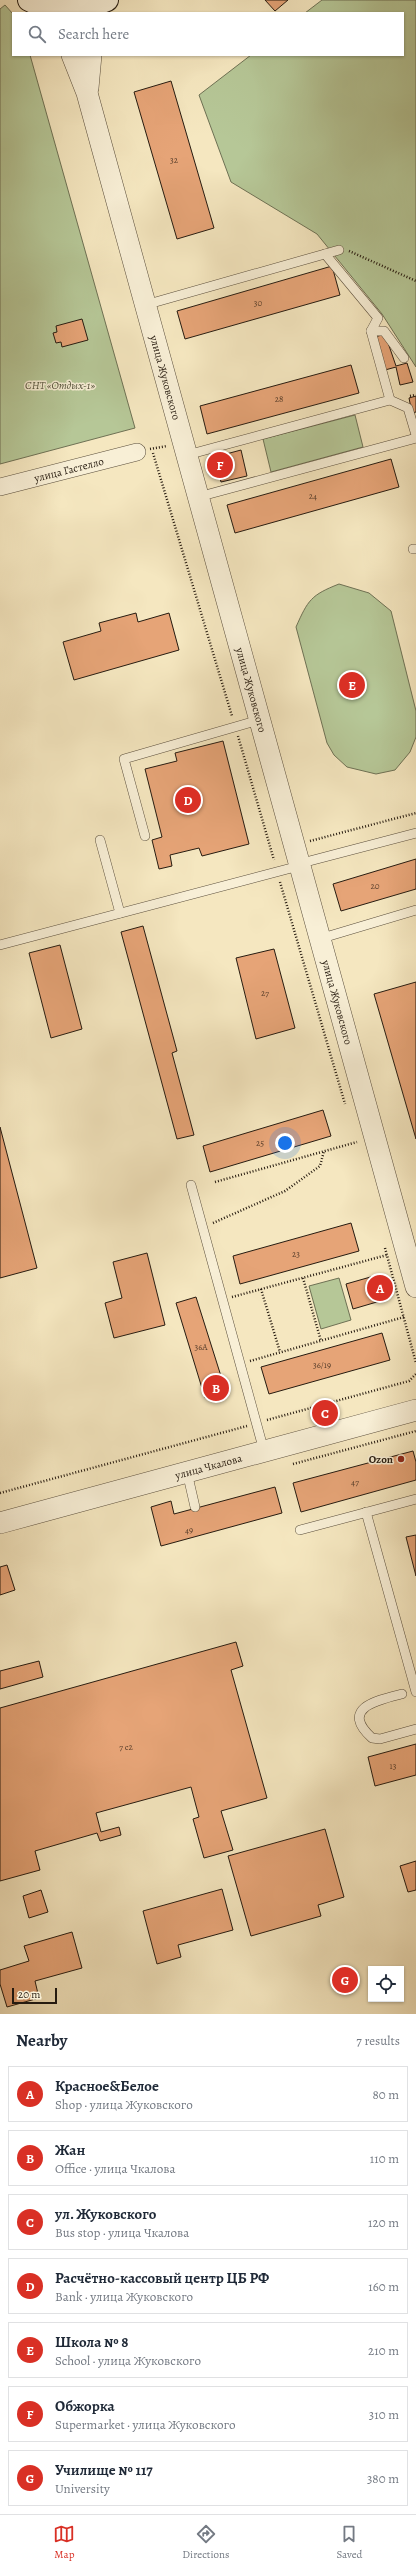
<!DOCTYPE html>
<meta charset="utf-8">
<style>
body{margin:0;font-family:Alegreya,serif;background:#f2f2f3;color:#1f2937}
.controls{position:absolute;right:12px;bottom:12px;display:grid;overflow:hidden;border-radius:0px;box-shadow:0 1px 3px #0004}
.controls button{width:36px;height:36px;display:grid;place-items:center;padding:0;border:0;border-bottom:1px solid #e0e1e3;background:#fff;color:#1f2937;font:20px sans-serif}
.scale{position:absolute;left:12px;bottom:10px;width:45px;box-sizing:border-box;padding-left:4px;border:2px solid #261b10;border-top:0;font-size:11px;line-height:14px;white-space:nowrap;color:#261b10;-webkit-text-stroke:3px #f8efd6;paint-order:stroke}
.you{position:absolute;left:285px;top:1143px;width:14px;height:14px;margin:-10px;border:3px solid #fff;border-radius:50%;background:#1a73e8;box-shadow:0 0 0 6px #1a73e833}
.badge{display:grid;place-items:center;width:26px;height:26px;border-radius:50%;background:#d93025;color:#fff;font-size:13px;font-weight:700}
.pin{position:absolute;translate:-50% -50%;border:2px solid #fff;box-shadow:0 1px 4px #0006}
.list{margin:0;padding:0;list-style:none}
h2{display:flex;justify-content:space-between;align-items:center;height:52px;margin:0;padding:0 16px;font-size:17px}
h2 small{font-size:13px;font-weight:400;color:#747a83}
.list li{display:grid;grid-template-columns:26px 1fr auto;gap:12px;align-items:center;box-sizing:border-box;height:56px;margin:0 8px 8px;padding:0 8px;border:1px solid #e0e1e3;border-radius:0px}
.list b{display:block;font-size:15px;white-space:nowrap}
.list p{margin:0;font-size:13px;white-space:nowrap;color:#747a83}
.list em{font-size:13px;font-style:normal;color:#747a83}
.icon{flex:none;width:22px;height:22px;fill:none;stroke:currentColor;stroke-width:2;stroke-linecap:round;stroke-linejoin:round}
.map{position:relative;flex:none;width:416px;height:2014px;overflow:hidden}
.search{position:absolute;background:#fff;box-shadow:0 1px 3px #0004;left:12px;right:12px;top:12px;height:44px;display:flex;align-items:center;gap:10px;box-sizing:border-box;padding:0 14px;border-radius:0px;color:#747a83;font-size:15px}
.sheet{height:500px;background:#fff}
nav{display:flex;justify-content:space-around;align-items:center;box-sizing:border-box;height:56px;border-top:1px solid #e0e1e3;background:#fff;font-size:11px;color:#747a83}
nav a{display:grid;justify-items:center;gap:2px}
nav .on{color:#d93025}
.map>svg:first-child{display:block}
</style>
<div class="map">
<svg width="416" height="2014" viewBox="0 0 416 2014">
<rect width="100%" height="100%" fill="#f5e7c0"/>
<filter id="stains"><feTurbulence type="fractalNoise" baseFrequency=".005" numOctaves="4"/><feColorMatrix values="0 0 0 0 .2 0 0 0 0 .09 0 0 0 0 .02 0 0 0 .5 -.17"/></filter>
<radialGradient id="worn" r=".72"><stop offset=".6" stop-color="#630" stop-opacity="0"/><stop offset="1" stop-color="#630" stop-opacity=".3"/></radialGradient>
<g fill="#b6c797" stroke="#6e7154">
<polygon points="322,0 416,0 416,367 382,314 317,234 231,182 199,95 251,55 403,55 403,13 305,13"/>
<polygon points="5,5 13,14 13,55 30,55 135,428 0,464 0,9"/>
<polygon points="355,415 363,447 271,472 263,439"/>
<path d="M339,584L369,593L391,611L416,711V737L410,752L395,770L376,774L347,767L334,755L327,743L296,627C308,600 311,595 339,584Z"/>
<polygon points="339,1278 351,1320 321,1329 309,1286"/>
</g>
<g fill="#e6a477" stroke="#261b10">
<polygon points="265,0 288,0 275,11"/>
<polygon points="171,81 214,228 177,239 134,92"/>
<polygon points="332,266 340,295 185,339 177,311"/>
<polygon points="82,319 88,340 62,347 61,342 56,343 53,333 57,332 56,326"/>
<polygon points="385,334 396,366 407,363 413,382 400,385 396,367 385,370 375,337"/>
<polygon points="351,365 359,393 207,434 200,406"/>
<polygon points="416,396 416,412 412,413 409,398"/>
<polygon points="241,450 247,476 221,482 215,457"/>
<polygon points="391,459 399,487 235,533 227,505"/>
<polygon points="136,613 138,622 169,613 179,650 74,680 63,642 101,631 99,623"/>
<polygon points="223,741 249,844 202,856 199,848 170,855 172,866 159,869 152,840 162,837 145,769 177,761 175,753"/>
<polygon points="416,859 416,889 341,911 333,884"/>
<polygon points="143,926 177,1051 172,1053 194,1135 177,1139 121,932"/>
<polygon points="60,945 82,1029 51,1038 29,953"/>
<polygon points="274,949 295,1028 256,1039 236,958"/>
<polygon points="416,982 416,1139 374,994"/>
<polygon points="323,1110 331,1136 210,1172 203,1146"/>
<polygon points="0,1127 37,1268 0,1278"/>
<polygon points="351,1223 359,1251 240,1284 233,1256"/>
<polygon points="147,1253 165,1325 114,1338 105,1303 122,1298 113,1262"/>
<polygon points="381,1274 387,1299 353,1309 346,1284"/>
<polygon points="196,1297 226,1392 205,1398 176,1303"/>
<polygon points="382,1333 390,1360 269,1394 261,1367"/>
<polygon points="413,1451 416,1462 416,1480 301,1512 293,1483"/>
<polygon points="275,1487 282,1513 161,1546 151,1507 171,1501 174,1514"/>
<polygon points="416,1535 416,1576 406,1537"/>
<polygon points="7,1565 15,1590 0,1595 0,1567"/>
<polygon points="236,1642 243,1666 231,1670 267,1798 221,1811 233,1850 204,1858 193,1819 199,1817 191,1787 96,1813 101,1832 119,1827 121,1835 100,1841 97,1833 35,1851 40,1870 0,1881 0,1708"/>
<polygon points="39,1661 43,1677 0,1689 0,1671"/>
<polygon points="416,1744 416,1775 375,1786 368,1757"/>
<polygon points="325,1829 344,1897 318,1905 321,1916 251,1936 228,1856"/>
<polygon points="416,1861 416,1890 408,1892 400,1866"/>
<polygon points="222,1889 233,1930 178,1945 181,1957 157,1964 143,1911"/>
<polygon points="41,1890 48,1912 29,1918 23,1896"/>
<polygon points="72,1932 82,1968 35,1981 39,1998 7,2007 0,1984 0,1970 29,1961 24,1946"/>
</g>
<g fill="none" stroke-linecap="round" stroke-linejoin="round">
<g stroke="#5a4e3c" stroke-width="10">
<g id="service">
<polyline points="145,305 339,250"/>
<polyline points="371,331 384,331 404,358"/>
<polyline points="390,400 408,408 416,435"/>
<polyline points="187,455 390,400 371,331 378,318 325,254"/>
<polyline points="198,497 416,438"/>
<polyline points="413,549 416,549"/>
<polyline points="145,836 124,759 259,720"/>
<polyline points="100,840 120,913"/>
<polyline points="298,864 416,833"/>
<polyline points="319,939 416,910"/>
<polyline points="0,945 299,866"/>
<polyline points="191,1185 264,1451"/>
<polyline points="187,1472 195,1507"/>
<polyline points="366,1512 416,1692"/>
<polyline points="300,1530 416,1499"/>
<path d="M402,1694C378,1700 339,1708 372,1738L380,1739L416,1729"/>
</g>
</g>
<g stroke="#5a4e3c" stroke-width="18">
<g id="minor">
<path id="s1" d="M0,487L137,452"/>
</g>
</g>
<g stroke="#5a4e3c" stroke-width="22">
<g id="tertiary">
<path id="s2" d="M72,55L87,93L416,1287"/>
<polyline points="88,88 91,55"/>
<path id="s3" d="M0,1523L416,1410"/>
</g>
</g>
<g stroke="#261b10" stroke-width="24">
<path id="secondary" d="M29,0C53,14 83,11 107,0"/>
</g>
<g stroke="#261b10" stroke-width="2.5" stroke-dasharray="1 2" stroke-linecap="butt">
<polyline points="349,251 416,281"/>
<polyline points="410,396 416,395"/>
<polyline points="150,449 167,446"/>
<polyline points="153,453 232,716"/>
<polyline points="238,736 274,860"/>
<polyline points="310,841 416,813"/>
<polyline points="280,882 345,1104"/>
<polyline points="215,1182 357,1142"/>
<polyline points="213,1223 285,1191 320,1166 324,1151"/>
<polyline points="385,1248 416,1363"/>
<polyline points="303,1278 321,1341"/>
<polyline points="261,1289 280,1352"/>
<polyline points="232,1297 387,1255"/>
<polyline points="250,1361 404,1317"/>
<polyline points="267,1420 409,1381 416,1374"/>
<polyline points="293,1464 416,1431"/>
<polyline points="0,1493 247,1426"/>
</g>
<use href="#service" stroke="#f8efd6" stroke-width="9"/>
<use href="#minor" stroke="#f8efd6" stroke-width="17"/>
<use href="#tertiary" stroke="#f8efd6" stroke-width="21"/>
<use href="#secondary" stroke="#f8efd6" stroke-width="22"/>
</g>
<circle fill="#8f2418" stroke="#f8efd6" stroke-width="1.5" cx="401" cy="1459" r="4"/>
<g text-anchor="middle" dominant-baseline="central" stroke-width="3" stroke-linejoin="round" paint-order="stroke">
<g font-size="9" fill="#563d2a">
<text x="174" y="160">32</text>
<text x="258" y="303">30</text>
<text x="279" y="399">28</text>
<text x="313" y="496">24</text>
<text x="375" y="886">20</text>
<text x="265" y="993">27</text>
<text x="260" y="1143">25</text>
<text x="296" y="1254">23</text>
<text x="201" y="1347">36А</text>
<text x="322" y="1365">36/19</text>
<text x="355" y="1482">47</text>
<text x="189" y="1530">49</text>
<text x="126" y="1747">7 с2</text>
<text x="393" y="1766">13</text>
</g>
<g font-size="11" fill="#261b10" stroke="#f8efd6">
<text stroke="none"><textPath href="#s2" startOffset="336">улица Жуковского</textPath></text>
<text stroke="none"><textPath href="#s1" startOffset="71">улица Гастелло</textPath></text>
<text stroke="none"><textPath href="#s2" startOffset="660">улица Жуковского</textPath></text>
<text stroke="none"><textPath href="#s2" startOffset="984">улица Жуковского</textPath></text>
<text stroke="none"><textPath href="#s3" startOffset="216">улица Чкалова</textPath></text>
</g>
<g font-size="11" font-style="italic" fill="#514f38" stroke="#f8efd6">
<text x="60" y="385">СНТ «Отдых-1»</text>
</g>
<g font-size="11" font-weight="bold" fill="#261b10" stroke="#f8efd6" text-anchor="end">
<text x="393" y="1459">Ozon</text>
</g>
</g>
<rect width="100%" height="100%" filter="url(#stains)"/>
<rect width="100%" height="100%" fill="url(#worn)"/>
</svg>
<div class="controls">
<button><svg class="icon" aria-label="locate" viewBox="0 0 24 24"><circle cx="12" cy="12" r="6"/><path d="M12 2v4M12 18v4M2 12h4M18 12h4"/></svg></button>
</div>
<div class="scale">20 m</div>
<div class="you"></div>
<div class="pin badge" style="left:380px;top:1288px">A</div>
<div class="pin badge" style="left:216px;top:1388px">B</div>
<div class="pin badge" style="left:325px;top:1413px">C</div>
<div class="pin badge" style="left:188px;top:800px">D</div>
<div class="pin badge" style="left:352px;top:685px">E</div>
<div class="pin badge" style="left:220px;top:465px">F</div>
<div class="pin badge" style="left:345px;top:1980px">G</div>
<div class="search"><svg class="icon" aria-label="search" viewBox="0 0 24 24"><circle cx="10" cy="10" r="6"/><path d="M15 15l6 6"/></svg>Search here</div>
</div>
<section class="sheet">
<h2>Nearby<small>7 results</small></h2>
<ul class="list">
<li><span class="badge">A</span><div><b>Красное&amp;Белое</b><p>Shop · улица Жуковского</p></div><em>80 m</em></li>
<li><span class="badge">B</span><div><b>Жан</b><p>Office · улица Чкалова</p></div><em>110 m</em></li>
<li><span class="badge">C</span><div><b>ул. Жуковского</b><p>Bus stop · улица Чкалова</p></div><em>120 m</em></li>
<li><span class="badge">D</span><div><b>Расчётно-кассовый центр ЦБ РФ</b><p>Bank · улица Жуковского</p></div><em>160 m</em></li>
<li><span class="badge">E</span><div><b>Школа № 8</b><p>School · улица Жуковского</p></div><em>210 m</em></li>
<li><span class="badge">F</span><div><b>Обжорка</b><p>Supermarket · улица Жуковского</p></div><em>310 m</em></li>
<li><span class="badge">G</span><div><b>Училище № 117</b><p>University</p></div><em>380 m</em></li>
</ul>
</section>
<nav>
<a class="on"><svg class="icon" aria-label="map" viewBox="0 0 24 24"><path d="M3 6l6-2 6 2 6-2v14l-6 2-6-2-6 2zM9 4v14M15 6v14"/></svg>Map</a>
<a><svg class="icon" aria-label="directions" viewBox="0 0 24 24"><path d="M12 3l9 9-9 9-9-9zM9 14v-3h6M13 9l2 2-2 2"/></svg>Directions</a>
<a><svg class="icon" aria-label="saved" viewBox="0 0 24 24"><path d="M7 4h10v16l-5-4-5 4z"/></svg>Saved</a>
</nav>
